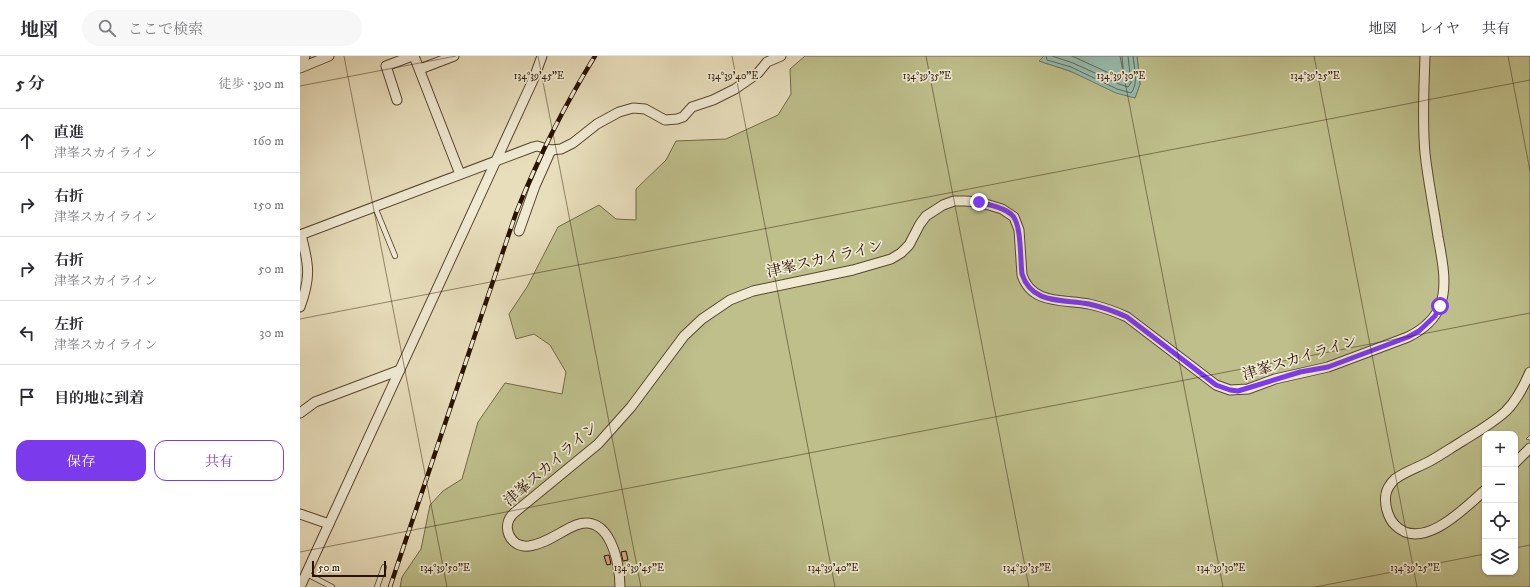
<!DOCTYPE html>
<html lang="ja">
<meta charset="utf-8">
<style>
body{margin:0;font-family:"IM FELL DW Pica","Noto Serif JP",serif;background:#f7f7f7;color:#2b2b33}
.controls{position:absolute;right:12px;bottom:12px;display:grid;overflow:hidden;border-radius:8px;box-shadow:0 1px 3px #0004}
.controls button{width:36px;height:36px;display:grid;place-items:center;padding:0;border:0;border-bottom:1px solid #e1e1e2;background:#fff;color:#2b2b33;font:20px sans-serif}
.scale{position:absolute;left:12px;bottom:10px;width:74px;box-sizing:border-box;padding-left:4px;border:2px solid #281300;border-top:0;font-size:11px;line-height:14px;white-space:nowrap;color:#281300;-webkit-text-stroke:3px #f0ead3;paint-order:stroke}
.stop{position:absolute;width:12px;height:12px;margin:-9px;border:3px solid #7c3aed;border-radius:50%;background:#fff}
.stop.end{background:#7c3aed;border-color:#fff;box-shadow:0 1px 4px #0008}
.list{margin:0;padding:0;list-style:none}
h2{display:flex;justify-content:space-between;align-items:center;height:52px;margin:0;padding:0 16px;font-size:17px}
h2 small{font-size:13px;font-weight:400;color:#7c7c81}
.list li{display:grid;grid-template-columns:26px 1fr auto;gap:12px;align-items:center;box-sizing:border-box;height:64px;padding:0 16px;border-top:1px solid #e1e1e2}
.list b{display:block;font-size:15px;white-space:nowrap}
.list p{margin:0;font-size:13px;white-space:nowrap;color:#7c7c81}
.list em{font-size:13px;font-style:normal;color:#7c7c81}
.actions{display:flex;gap:8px;padding:12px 16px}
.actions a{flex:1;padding:9px 0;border:1px solid #7c3aed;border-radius:12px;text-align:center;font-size:14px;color:#7c3aed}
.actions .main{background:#7c3aed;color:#fff}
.icon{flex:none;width:22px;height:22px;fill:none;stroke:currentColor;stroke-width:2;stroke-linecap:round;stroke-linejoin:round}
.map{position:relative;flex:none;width:1230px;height:531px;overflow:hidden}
header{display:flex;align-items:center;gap:24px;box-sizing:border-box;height:56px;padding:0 20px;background:#fff;border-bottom:1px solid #e1e1e2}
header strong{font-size:19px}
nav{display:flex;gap:22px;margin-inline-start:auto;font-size:14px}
.search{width:280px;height:36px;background:#f7f7f7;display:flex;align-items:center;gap:10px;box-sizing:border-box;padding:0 14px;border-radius:22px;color:#7c7c81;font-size:15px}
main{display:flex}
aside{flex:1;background:#fff}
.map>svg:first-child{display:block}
</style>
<header>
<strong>地図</strong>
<div class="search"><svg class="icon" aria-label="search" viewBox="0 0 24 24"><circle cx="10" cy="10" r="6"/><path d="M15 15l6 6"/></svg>ここで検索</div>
<nav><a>地図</a><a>レイヤ</a><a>共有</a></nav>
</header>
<main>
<aside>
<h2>5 分<small>徒歩 · 390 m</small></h2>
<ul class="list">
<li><svg class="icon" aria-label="ahead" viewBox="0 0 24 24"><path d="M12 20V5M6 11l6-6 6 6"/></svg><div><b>直進</b><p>津峯スカイライン</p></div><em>160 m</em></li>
<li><svg class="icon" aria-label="right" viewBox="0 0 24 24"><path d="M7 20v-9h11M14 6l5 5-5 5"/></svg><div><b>右折</b><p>津峯スカイライン</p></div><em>150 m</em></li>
<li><svg class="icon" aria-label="right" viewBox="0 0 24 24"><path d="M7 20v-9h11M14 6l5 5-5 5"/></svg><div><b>右折</b><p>津峯スカイライン</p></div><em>50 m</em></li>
<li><svg class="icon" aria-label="left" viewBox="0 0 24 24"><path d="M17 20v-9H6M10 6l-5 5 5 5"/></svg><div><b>左折</b><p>津峯スカイライン</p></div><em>30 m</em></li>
<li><svg class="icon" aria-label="arrive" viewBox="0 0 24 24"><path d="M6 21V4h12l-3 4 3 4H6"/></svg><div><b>目的地に到着</b></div></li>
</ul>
<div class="actions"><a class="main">保存</a><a>共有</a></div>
</aside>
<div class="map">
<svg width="1230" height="531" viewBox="0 0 1230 531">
<rect width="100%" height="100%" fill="#e8debc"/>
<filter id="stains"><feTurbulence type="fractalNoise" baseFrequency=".005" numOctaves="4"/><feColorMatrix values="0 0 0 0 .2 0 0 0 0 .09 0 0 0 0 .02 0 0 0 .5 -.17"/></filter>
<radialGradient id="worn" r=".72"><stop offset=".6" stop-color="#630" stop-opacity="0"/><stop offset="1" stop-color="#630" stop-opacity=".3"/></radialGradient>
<path fill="#bebf8b" stroke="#736946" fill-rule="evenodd" d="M505,0H744L739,5L770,15L835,42L840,28L837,0H1230V379L1226,383L1230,384V531H100L102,521L121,493L130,449L143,435L162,423L178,366L205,327L262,338L266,316L250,289L234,278L216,283L209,258L227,231L258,171L299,149L316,163L336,164V133L366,104L376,85L426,83L478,59L491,38L490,13ZM1185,378H1215V516H1185Z"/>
<polygon fill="#97bcae" stroke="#6b7868" points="744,0 837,0 840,28 835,42 816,37 770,15 739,5"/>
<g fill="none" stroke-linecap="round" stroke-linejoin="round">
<g stroke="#606857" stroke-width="1">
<path d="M746,0L747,4L771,11L817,33L831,37C839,28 834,11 833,0"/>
<polyline points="752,0 773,7 819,28 828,31 831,27 828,0"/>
<polyline points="772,0 822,23 824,21 822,0"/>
</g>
</g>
<g fill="#d7a783" stroke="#281300">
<polygon points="326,495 328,504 323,505 321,496"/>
<polygon points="309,499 311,508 307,509 304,500"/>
</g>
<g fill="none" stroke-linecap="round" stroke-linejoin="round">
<g stroke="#58462f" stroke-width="6">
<g id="lane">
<polyline points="75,151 95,200"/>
<polyline points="7,518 32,531"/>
<polyline points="77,531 84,511"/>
</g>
</g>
<g stroke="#58462f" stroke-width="11">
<g id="street">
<polyline points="114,0 160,118"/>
<polyline points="0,12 29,0"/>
<polyline points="120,13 154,0"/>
<polyline points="97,44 86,10 112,0"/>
<polyline points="219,175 235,130 251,94"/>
<polyline points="0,179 233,91 237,90 251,94 261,93 273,87 297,68 319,56 333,52 345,53 365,64 377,63 383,61 392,51 413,44 435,33 458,17 467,6 481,0"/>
<path d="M0,251C11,221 9,209 1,179"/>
<polyline points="0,357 15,346 100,314"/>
<polyline points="1215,407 1230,392"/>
<path d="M1185,434C1166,451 1122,497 1095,469C1088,462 1084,448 1086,438C1087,432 1091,427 1095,423C1106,415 1119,411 1130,405C1141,399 1151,392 1161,386C1177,376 1193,367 1206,355C1217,344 1224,330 1230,316"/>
<polyline points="0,458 29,468"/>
<polyline points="0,531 234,22 242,0"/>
<path d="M320,531C320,508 310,456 276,469C261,475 246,488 229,490C210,492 200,470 214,457L298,388L331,351L384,280L402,263L430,244L453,235L553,214L591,203L601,197L609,189L620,168L626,160L643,149L654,145H665L679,146L702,153L714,161L719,174L722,219C732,249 763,243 789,248C802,251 814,255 827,261L916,329L930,334L948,333L975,323L1028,311L1108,281C1122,274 1134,265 1140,250C1148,229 1142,203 1138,181C1134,153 1128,125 1125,97C1122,65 1124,32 1125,0"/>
</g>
</g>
<g stroke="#281300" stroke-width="15">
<polyline id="secondary" points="0,6 3,0"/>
</g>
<use href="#lane" stroke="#f0ead3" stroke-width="4.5"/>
<use href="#street" stroke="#f0ead3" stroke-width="9"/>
<use href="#secondary" stroke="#f0ead3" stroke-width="13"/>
<g stroke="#281300" stroke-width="4.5">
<path id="rail" d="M90,531L216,157C238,102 264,50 295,0"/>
</g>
<use href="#rail" stroke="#f0ead3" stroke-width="3" stroke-dasharray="9" stroke-linecap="butt"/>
</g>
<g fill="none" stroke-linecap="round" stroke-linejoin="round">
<path stroke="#7c3aed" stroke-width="5" d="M679,146C689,149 703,151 711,158C722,166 720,204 722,218C732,249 763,243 789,248C802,251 814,255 827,261L916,329L930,334L938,335L1000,316L1028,311L1108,281L1119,275L1135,260L1140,250"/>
</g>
<path fill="none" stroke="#281300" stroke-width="1" stroke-opacity="0.45" d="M44,0L147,531M238,0L341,531M432,0L535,531M626,0L729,531M820,0L923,531M1014,0L1117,531M1208,0L1230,115M0,30L156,0M0,263L1230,24M1215,492L1230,489M0,496L1230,257M1015,531L1185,498"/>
<g text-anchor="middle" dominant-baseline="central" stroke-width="3.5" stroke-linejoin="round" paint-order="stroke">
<g font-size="15" fill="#281300" stroke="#f0ead3">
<text transform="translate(525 203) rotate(-13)">津峯スカイライン</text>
<text transform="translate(1000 302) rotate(-17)">津峯スカイライン</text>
<text transform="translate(251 408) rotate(-41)">津峯スカイライン</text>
</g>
</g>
<g font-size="10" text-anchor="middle" fill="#281300" stroke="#f0ead3" stroke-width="3.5" stroke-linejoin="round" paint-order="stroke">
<text x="239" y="23">134°39'45"E</text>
<text x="433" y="23">134°39'40"E</text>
<text x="627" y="23">134°39'35"E</text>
<text x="821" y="23">134°39'30"E</text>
<text x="1015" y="23">134°39'25"E</text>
<text x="145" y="515">134°39'50"E</text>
<text x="339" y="515">134°39'45"E</text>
<text x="533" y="515">134°39'40"E</text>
<text x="727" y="515">134°39'35"E</text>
<text x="921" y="515">134°39'30"E</text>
<text x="1115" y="515">134°39'25"E</text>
</g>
<rect width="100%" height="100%" filter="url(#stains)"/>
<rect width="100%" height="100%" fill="url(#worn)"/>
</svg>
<div class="controls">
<button>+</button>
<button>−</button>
<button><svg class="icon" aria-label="locate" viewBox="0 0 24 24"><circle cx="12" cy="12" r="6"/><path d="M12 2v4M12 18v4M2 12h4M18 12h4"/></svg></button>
<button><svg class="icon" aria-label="layers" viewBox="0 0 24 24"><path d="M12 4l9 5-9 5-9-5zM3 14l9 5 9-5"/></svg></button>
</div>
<div class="scale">50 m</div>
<div class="stop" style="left:1140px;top:250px"></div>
<div class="stop end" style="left:679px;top:146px"></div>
</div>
</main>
